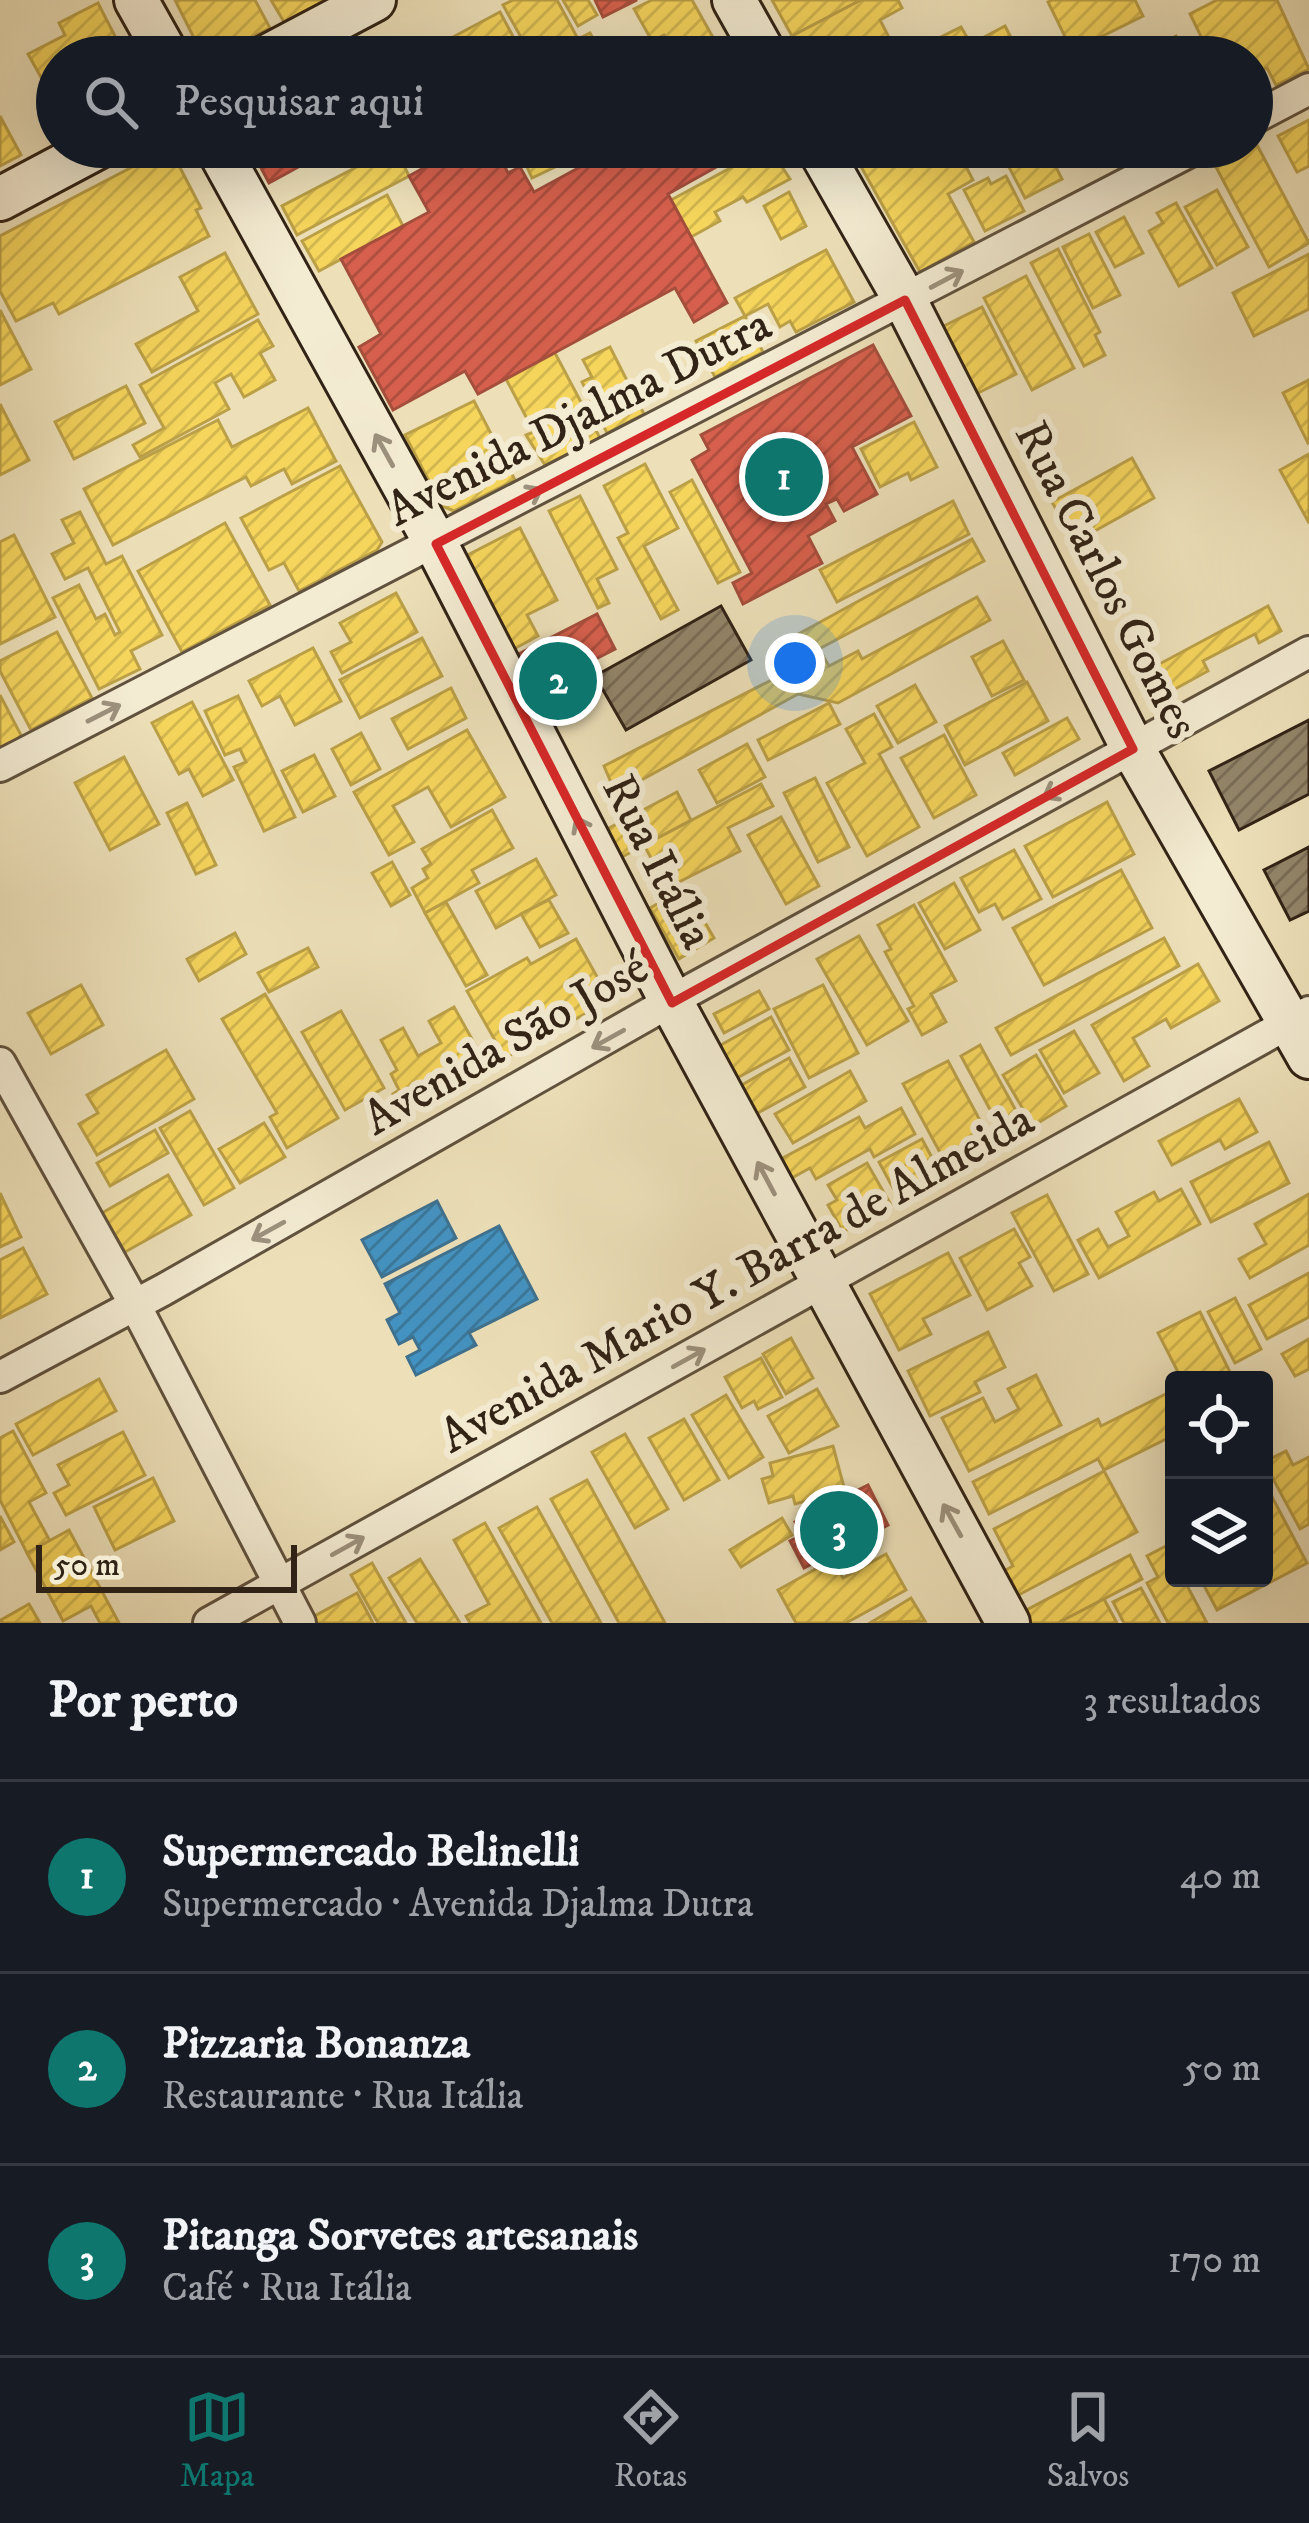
<!DOCTYPE html>
<html lang="pt">
<meta charset="utf-8">
<style>
body{margin:0;font-family:"IM FELL DW Pica",serif;background:#242831;color:#f1f3f6}
.controls{position:absolute;right:36px;bottom:36px;display:grid;overflow:hidden;border-radius:12px;box-shadow:0 12px 48px #0002}
.controls button{width:108px;height:108px;display:grid;place-items:center;padding:0;border:0;border-bottom:3px solid #363941;background:#171b24;color:#f1f3f6;font:60px sans-serif}
.scale{position:absolute;left:36px;bottom:30px;width:261px;box-sizing:border-box;padding-left:12px;border:6px solid #312315;border-top:0;font-size:33px;line-height:42px;white-space:nowrap;color:#312315;-webkit-text-stroke:9px #f3ebd2;paint-order:stroke}
.you{position:absolute;left:795px;top:663px;width:42px;height:42px;margin:-30px;border:9px solid #fff;border-radius:50%;background:#1a73e8;box-shadow:0 0 0 18px #1a73e833}
.badge{display:grid;place-items:center;width:78px;height:78px;border-radius:50%;background:#0f766e;color:#fff;font-size:39px;font-weight:700}
.pin{position:absolute;translate:-50% -50%;border:6px solid #fff;box-shadow:0 3px 12px #0006}
.list{margin:0;padding:0;list-style:none}
h2{display:flex;justify-content:space-between;align-items:center;height:156px;margin:0;padding:0 48px;font-size:51px}
h2 small{font-size:39px;font-weight:400;color:#9ea1a6}
.list li{display:grid;grid-template-columns:78px 1fr auto;gap:36px;align-items:center;box-sizing:border-box;height:192px;padding:0 48px;border-top:3px solid #363941}
.list b{display:block;font-size:45px;white-space:nowrap}
.list p{margin:0;font-size:39px;white-space:nowrap;color:#9ea1a6}
.list em{font-size:39px;font-style:normal;color:#9ea1a6}
.icon{flex:none;width:66px;height:66px;fill:none;stroke:currentColor;stroke-width:2;stroke-linecap:round;stroke-linejoin:round}
.map{position:relative;flex:none;width:1309px;height:1623px;overflow:hidden}
.search{position:absolute;background:#171b24;box-shadow:0 12px 48px #0002;left:36px;right:36px;top:36px;height:132px;display:flex;align-items:center;gap:30px;box-sizing:border-box;padding:0 42px;border-radius:66px;color:#9ea1a6;font-size:45px}
.sheet{height:732px;background:#171b24}
nav{display:flex;justify-content:space-around;align-items:center;box-sizing:border-box;height:168px;border-top:3px solid #363941;background:#171b24;font-size:33px;color:#9ea1a6}
nav a{display:grid;justify-items:center;gap:6px}
nav .on{color:#0f766e}
.map>svg:first-child{display:block}
</style>
<div class="map">
<svg width="1309" height="1623" viewBox="0 0 1309 1623">
<defs>
<pattern id="homes-hatch" width="6" height="6" patternUnits="userSpaceOnUse" patternTransform="scale(3)"><rect width="6" height="6" fill="#f6d55c"/><path d="M-1 1l2-2M0 6l6-6M5 7l2-2" fill="none" stroke="#d3b74f"/></pattern>
<pattern id="shops-hatch" width="6" height="6" patternUnits="userSpaceOnUse" patternTransform="scale(3)"><rect width="6" height="6" fill="#d6604d"/><path d="M-1 1l2-2M0 6l6-6M5 7l2-2" fill="none" stroke="#ae4f3f"/></pattern>
<pattern id="schools-hatch" width="6" height="6" patternUnits="userSpaceOnUse" patternTransform="scale(3)"><rect width="6" height="6" fill="#4393c3"/><path d="M-1 1l2-2M0 6l6-6M5 7l2-2" fill="none" stroke="#39789d"/></pattern>
<pattern id="building-hatch" width="6" height="6" patternUnits="userSpaceOnUse" patternTransform="scale(3)"><rect width="6" height="6" fill="#93856a"/><path d="M-1 1l2-2M0 6l6-6M5 7l2-2" fill="none" stroke="#796c56"/></pattern>
</defs>
<rect width="100%" height="100%" fill="#ede0b9"/>
<filter id="stains"><feTurbulence type="fractalNoise" baseFrequency=".00167" numOctaves="4"/><feColorMatrix values="0 0 0 0 .2 0 0 0 0 .09 0 0 0 0 .02 0 0 0 .5 -.17"/></filter>
<radialGradient id="worn" r=".72"><stop offset=".6" stop-color="#630" stop-opacity="0"/><stop offset="1" stop-color="#630" stop-opacity=".3"/></radialGradient>
<g fill="url(#homes-hatch)" stroke="#bba047" stroke-width="3">
<polygon points="175,0 255,0 270,28 213,57 201,52"/>
<polygon points="271,0 327,0 284,22"/>
<polygon points="513,0 557,0 578,39 590,33 604,57 575,57 568,44 543,57 532,57 503,5"/>
<polygon points="563,0 588,0 597,15 578,26"/>
<polygon points="652,0 692,0 724,57 651,57 670,47 664,35 652,41 634,9"/>
<polygon points="772,0 861,0 792,36"/>
<polygon points="861,0 898,0 902,8 880,20 894,47 875,57 803,57 792,36"/>
<polygon points="1052,0 1135,0 1143,16 1072,51 1048,2"/>
<polygon points="1217,0 1277,0 1309,69 1276,85 1267,68 1252,75 1252,57 1211,57 1190,14"/>
<polygon points="98,3 117,40 85,57 57,57 57,71 42,79 28,54 65,35 59,23"/>
<polygon points="500,12 524,57 461,57 451,38"/>
<polygon points="1005,26 1016,47 996,57 936,57 929,43 961,27 971,44"/>
<polygon points="1176,36 1187,57 1157,57 1153,48"/>
<polygon points="0,116 21,155 0,166"/>
<polygon points="1309,120 1309,166 1297,172 1278,136"/>
<polygon points="1257,145 1309,243 1269,267 1216,167"/>
<polygon points="395,147 409,176 297,235 282,206"/>
<polygon points="545,147 597,147 532,178 523,158"/>
<polygon points="769,147 790,179 747,202 743,197 715,212 720,221 691,237 671,200"/>
<polygon points="850,147 978,147 961,157 973,180 948,194 974,242 920,272"/>
<polygon points="1008,147 1046,147 1062,179 1025,198 1009,167 1017,163"/>
<polygon points="161,152 175,158 201,208 196,210 209,236 59,314 53,303 16,321 0,291 0,236"/>
<polygon points="1006,176 1024,211 985,231 964,190 988,178 991,184"/>
<polygon points="1217,190 1248,247 1217,265 1185,207"/>
<polygon points="789,192 806,226 781,239 764,206"/>
<polygon points="387,195 403,226 319,271 302,241"/>
<polygon points="1176,203 1212,268 1179,286 1149,231 1163,223 1157,213"/>
<polygon points="1124,217 1143,253 1115,267 1096,232"/>
<polygon points="1089,234 1120,295 1093,308 1063,247"/>
<polygon points="1058,249 1100,332 1095,335 1105,355 1084,366 1031,263"/>
<polygon points="826,250 854,302 796,332 790,321 780,327 768,304 745,316 735,298"/>
<polygon points="225,253 258,314 152,372 136,344 198,311 180,277"/>
<polygon points="1309,254 1309,309 1254,336 1233,293"/>
<polygon points="1026,276 1074,368 1032,390 984,298"/>
<polygon points="982,307 1016,374 976,394 942,327"/>
<polygon points="0,310 31,369 0,385"/>
<polygon points="745,316 763,352 715,377 696,341"/>
<polygon points="258,320 273,346 260,353 275,380 244,397 231,374 215,383 229,409 140,457 133,445 164,428 140,385"/>
<polygon points="610,347 644,414 607,433 582,382 592,377 583,360"/>
<polygon points="555,353 600,438 545,465 526,435 534,432 506,379"/>
<polygon points="1309,380 1309,442 1308,443 1283,393"/>
<polygon points="126,386 145,423 74,459 55,422"/>
<polygon points="474,401 515,480 454,511 442,506 405,435"/>
<polygon points="0,404 29,460 0,475"/>
<polygon points="308,408 336,461 292,484 284,469 251,486 246,477 113,545 84,489 218,420 232,447"/>
<polygon points="914,422 937,467 911,480 908,473 880,487 861,449"/>
<polygon points="1309,454 1309,523 1280,470"/>
<polygon points="1132,458 1154,498 1075,542 1052,502"/>
<polygon points="645,464 678,528 644,546 678,610 661,619 618,538 628,533 604,486"/>
<polygon points="340,466 382,542 377,550 299,591 284,563 269,570 241,518"/>
<polygon points="692,480 740,572 718,583 670,492"/>
<polygon points="580,496 617,569 597,579 609,603 598,608 549,511"/>
<polygon points="953,501 969,534 837,602 820,570"/>
<polygon points="80,512 106,564 122,556 162,635 131,651 140,669 99,689 53,598 79,585 96,619 105,614 115,635 120,632 88,568 65,579 52,554 74,543 62,520"/>
<polygon points="225,523 270,605 182,652 138,571"/>
<polygon points="520,528 557,600 527,615 538,636 512,650 464,557"/>
<polygon points="14,535 55,617 0,644 0,542"/>
<polygon points="972,539 984,561 802,658 791,638"/>
<polygon points="396,593 417,632 342,673 331,652 351,642 340,623"/>
<polygon points="977,597 990,620 838,703 798,694 616,794 604,766 822,654 829,666 858,651 862,659"/>
<polygon points="1268,606 1281,631 1259,643 1255,634 1203,661 1208,671 1164,695 1150,669"/>
<polygon points="57,632 92,698 31,730 0,671 0,661"/>
<polygon points="422,638 442,676 360,718 340,680"/>
<polygon points="1003,641 1024,680 992,696 972,657"/>
<polygon points="313,648 341,701 295,725 280,696 262,706 249,681"/>
<polygon points="1027,682 1048,721 965,765 945,726"/>
<polygon points="915,685 936,722 898,743 877,706"/>
<polygon points="451,688 466,718 408,749 392,719"/>
<polygon points="0,695 22,737 0,748"/>
<polygon points="238,696 295,817 264,831 234,767 246,762 240,749 225,755 205,711"/>
<polygon points="192,702 233,780 203,796 189,769 179,774 152,723"/>
<polygon points="829,703 840,724 768,760 758,740"/>
<polygon points="874,714 892,747 879,754 919,827 867,856 827,783 865,763 846,729"/>
<polygon points="1067,718 1079,739 1015,775 1003,753"/>
<polygon points="467,730 505,797 451,827 428,787 393,806 414,842 389,855 354,792"/>
<polygon points="361,733 380,769 351,785 332,749"/>
<polygon points="944,735 976,795 934,818 901,758"/>
<polygon points="747,744 765,777 717,803 699,770"/>
<polygon points="314,755 335,796 303,812 282,771"/>
<polygon points="124,757 159,824 110,850 75,783"/>
<polygon points="815,778 849,847 818,862 784,793"/>
<polygon points="761,784 773,806 728,828 740,851 667,888 644,845"/>
<polygon points="677,792 691,820 622,857 607,829"/>
<polygon points="1107,802 1134,854 1053,897 1025,846"/>
<polygon points="187,803 216,865 196,874 167,813"/>
<polygon points="492,810 513,848 472,870 479,883 425,913 412,888 428,878 423,869 431,864 422,849"/>
<polygon points="781,817 819,886 786,904 748,835"/>
<polygon points="1014,850 1041,899 1003,919 995,904 979,912 961,878"/>
<polygon points="536,859 556,895 496,928 476,891"/>
<polygon points="392,862 410,895 391,906 372,873"/>
<polygon points="1121,870 1152,928 1044,985 1013,928"/>
<polygon points="954,883 980,930 945,949 919,903"/>
<polygon points="685,888 714,938 679,959 650,908"/>
<polygon points="549,900 568,933 540,947 521,914"/>
<polygon points="446,902 487,975 466,986 425,913"/>
<polygon points="914,905 956,981 931,994 946,1022 922,1035 908,1009 914,1006 885,952 891,949 878,925"/>
<polygon points="235,933 246,954 199,981 187,959"/>
<polygon points="859,936 908,1021 867,1045 817,959"/>
<polygon points="1164,938 1179,966 1011,1055 996,1028"/>
<polygon points="576,939 610,1000 505,1058 467,991 527,958 531,964"/>
<polygon points="308,948 318,967 269,992 258,973"/>
<polygon points="1198,964 1219,1001 1171,1028 1166,1019 1133,1038 1149,1066 1124,1081 1092,1025"/>
<polygon points="81,985 103,1025 51,1054 28,1013"/>
<polygon points="823,985 858,1053 809,1078 774,1009"/>
<polygon points="759,991 769,1009 724,1033 714,1014"/>
<polygon points="265,994 338,1118 287,1148 270,1117 277,1113 222,1019"/>
<polygon points="454,1007 487,1066 403,1111 393,1094 399,1090 391,1074 397,1070 381,1040 403,1028 418,1056 441,1043 429,1021"/>
<polygon points="341,1011 384,1088 345,1110 302,1032"/>
<polygon points="771,1017 789,1050 737,1078 719,1046"/>
<polygon points="1074,1031 1099,1073 1064,1093 1040,1050"/>
<polygon points="980,1045 1020,1118 1000,1128 961,1056"/>
<polygon points="166,1050 194,1099 97,1155 79,1124 98,1113 87,1095"/>
<polygon points="1036,1055 1066,1106 1033,1126 1003,1075"/>
<polygon points="789,1058 805,1087 756,1114 740,1086"/>
<polygon points="948,1061 996,1150 951,1173 903,1084"/>
<polygon points="850,1071 866,1101 793,1143 775,1114"/>
<polygon points="1239,1099 1257,1132 1225,1149 1220,1140 1172,1165 1159,1141"/>
<polygon points="901,1108 915,1134 874,1157 870,1149 816,1179 810,1168 790,1179 779,1160 859,1117 865,1128"/>
<polygon points="190,1111 234,1188 204,1205 160,1128"/>
<polygon points="264,1123 285,1157 240,1183 219,1149"/>
<polygon points="155,1130 168,1153 110,1186 97,1163"/>
<polygon points="922,1139 944,1180 901,1203 879,1162"/>
<polygon points="1269,1142 1289,1183 1211,1222 1191,1182"/>
<polygon points="867,1163 891,1205 843,1232 828,1205 837,1200 828,1185"/>
<polygon points="168,1175 191,1215 125,1252 102,1213"/>
<polygon points="1181,1189 1200,1224 1099,1278 1078,1240 1098,1229 1108,1247 1129,1236 1116,1212 1154,1192 1159,1201"/>
<polygon points="0,1193 21,1237 0,1247"/>
<polygon points="1309,1194 1309,1245 1250,1278 1239,1259 1266,1244 1255,1224"/>
<polygon points="1047,1195 1088,1274 1054,1291 1012,1213"/>
<polygon points="1014,1229 1030,1257 1019,1263 1032,1286 987,1310 960,1258"/>
<polygon points="23,1248 47,1294 0,1318 0,1260"/>
<polygon points="948,1253 970,1295 923,1319 931,1334 899,1350 870,1294"/>
<polygon points="1309,1273 1309,1317 1267,1339 1249,1305"/>
<polygon points="1235,1298 1261,1349 1235,1363 1208,1312"/>
<polygon points="1200,1312 1234,1380 1182,1380 1158,1333"/>
<polygon points="988,1332 1005,1367 975,1382 980,1392 930,1416 908,1371"/>
<polygon points="791,1338 813,1378 786,1394 763,1354"/>
<polygon points="1309,1339 1309,1369 1295,1376 1282,1354"/>
<polygon points="761,1358 782,1397 758,1409 754,1401 742,1408 725,1377"/>
<polygon points="1036,1375 1061,1425 969,1471 942,1418 983,1398 995,1422 1019,1409 1008,1389"/>
<polygon points="99,1379 116,1411 33,1455 16,1424"/>
<polygon points="817,1389 838,1426 789,1453 768,1416"/>
<polygon points="1174,1390 1174,1435 1104,1470 1098,1459 989,1514 973,1482 1098,1419 1101,1426"/>
<polygon points="726,1395 763,1457 729,1478 692,1415"/>
<polygon points="684,1419 719,1480 684,1500 649,1438"/>
<polygon points="13,1431 46,1493 29,1502 50,1541 27,1553 0,1500 0,1438"/>
<polygon points="123,1432 145,1475 66,1515 54,1493 69,1485 58,1465"/>
<polygon points="625,1434 668,1509 635,1528 592,1452"/>
<polygon points="833,1446 845,1491 795,1504 793,1496 769,1503 762,1479 773,1476 770,1463"/>
<polygon points="1286,1451 1293,1465 1309,1457 1309,1524 1300,1529 1264,1462"/>
<polygon points="1104,1471 1137,1532 1013,1598 1000,1573 1013,1566 994,1529"/>
<polygon points="153,1478 174,1521 115,1550 94,1507"/>
<polygon points="587,1480 665,1623 619,1623 551,1499"/>
<polygon points="1270,1493 1307,1563 1217,1610 1200,1578 1264,1578 1264,1496"/>
<polygon points="537,1507 601,1623 552,1623 499,1528"/>
<polygon points="0,1516 14,1542 0,1550"/>
<polygon points="782,1518 792,1535 741,1567 730,1550"/>
<polygon points="485,1523 541,1623 470,1623 466,1616 489,1604 454,1540"/>
<polygon points="69,1530 119,1623 100,1623 91,1606 63,1621 27,1553"/>
<polygon points="1166,1546 1174,1561 1174,1578 1183,1578 1207,1623 1168,1623 1147,1583 1158,1577 1147,1556"/>
<polygon points="886,1554 906,1590 846,1623 796,1623 778,1590 832,1560 843,1578"/>
<polygon points="1130,1555 1142,1579 1058,1623 1026,1623 1021,1613"/>
<polygon points="420,1559 460,1623 417,1623 389,1578"/>
<polygon points="372,1563 406,1623 378,1623 351,1575"/>
<polygon points="1141,1588 1160,1623 1124,1623 1113,1602"/>
<polygon points="357,1593 373,1623 311,1623 309,1619"/>
<polygon points="911,1598 925,1621 870,1623"/>
<polygon points="1104,1599 1117,1623 1058,1623"/>
<polygon points="29,1604 40,1623 2,1623 1,1620"/>
</g>
<g fill="url(#shops-hatch)" stroke="#a44e3c" stroke-width="3">
<polygon points="595,0 637,0 603,17"/>
<polygon points="436,38 446,57 402,57"/>
<polygon points="57,83 57,112 45,90"/>
<polygon points="250,147 335,147 269,183"/>
<polygon points="417,147 495,147 508,173 520,167 534,192 617,147 752,147 668,194 727,303 694,322 675,288 478,394 465,371 393,410 359,347 381,334 341,259 429,212 409,176 427,166"/>
<polygon points="873,345 911,416 852,447 877,494 844,511 837,499 826,504 835,521 808,536 822,563 743,604 733,583 752,573 692,460 709,450 701,435"/>
<polygon points="597,614 615,649 582,666 597,695 547,721 513,657"/>
<polygon points="868,1485 888,1525 804,1568 790,1541 802,1535 795,1522"/>
</g>
<g fill="url(#schools-hatch)" stroke="#3e718f" stroke-width="3">
<polygon points="437,1201 456,1238 382,1277 362,1240"/>
<polygon points="499,1226 537,1299 469,1333 476,1345 416,1375 407,1357 420,1350 413,1337 399,1344 387,1320 400,1313 385,1284"/>
</g>
<g fill="url(#building-hatch)" stroke="#312315" stroke-width="3">
<polygon points="721,606 751,660 626,730 595,676"/>
<polygon points="1309,720 1309,794 1239,830 1209,771"/>
<polygon points="1309,847 1309,911 1290,920 1264,870"/>
</g>
<g fill="none" stroke-linecap="round" stroke-linejoin="round">
<g stroke="#60523e" stroke-width="36">
<g id="street">
<polyline points="1252,119 1309,89"/>
<polyline points="0,766 1198,147"/>
<polyline points="0,1063 134,1303 300,1623"/>
<polyline points="0,1377 163,1290 689,991 1309,652"/>
<polyline points="209,1623 1309,1012"/>
</g>
</g>
<g stroke="#312315" stroke-width="48">
<g id="secondary">
<polyline points="136,0 168,57"/>
<polyline points="734,0 766,57"/>
<polyline points="266,57 374,0"/>
<polyline points="217,147 436,544 672,1003 1008,1623"/>
<polyline points="818,147 905,300 1133,749 1309,1057"/>
<polyline points="0,199 98,147"/>
</g>
</g>
<use href="#street" stroke="#f3ebd2" stroke-width="30"/>
<use href="#secondary" stroke="#f3ebd2" stroke-width="42"/>
</g>
<defs><path id="oneway-shaft" d="M-6 0H5M1.5-3L5.5 0L1.5 3" fill="none" stroke-width="1.6" stroke-linecap="round" stroke-linejoin="round" transform="scale(3)"/></defs>
<g stroke="#9c917d">
<use href="#oneway-shaft" transform="translate(947 279) rotate(-28)"/>
<use href="#oneway-shaft" transform="translate(384 450) rotate(-119)"/>
<use href="#oneway-shaft" transform="translate(526 497) rotate(-28)"/>
<use href="#oneway-shaft" transform="translate(104 713) rotate(-27)"/>
<use href="#oneway-shaft" transform="translate(1059 789) rotate(151)"/>
<use href="#oneway-shaft" transform="translate(584 833) rotate(-117)"/>
<use href="#oneway-shaft" transform="translate(608 1039) rotate(151)"/>
<use href="#oneway-shaft" transform="translate(766 1178) rotate(-118)"/>
<use href="#oneway-shaft" transform="translate(268 1231) rotate(151)"/>
<use href="#oneway-shaft" transform="translate(689 1358) rotate(-29)"/>
<use href="#oneway-shaft" transform="translate(952 1520) rotate(-119)"/>
<use href="#oneway-shaft" transform="translate(348 1546) rotate(-29)"/>
</g>
<path fill="none" stroke="#d62828" stroke-width="9" stroke-linejoin="round" d="M905,300L1133,749L672,1003L436,544Z"/>
<g text-anchor="middle" dominant-baseline="central" stroke-width="12" stroke-linejoin="round" paint-order="stroke">
<g font-size="48" fill="#312315" stroke="#f3ebd2">
<text transform="translate(579 418) rotate(-27)">Avenida Djalma Dutra</text>
<text transform="translate(1106 580) rotate(63)">Rua Carlos Gomes</text>
<text transform="translate(657 862) rotate(63)">Rua Itália</text>
<text transform="translate(506 1044) rotate(-30)">Avenida São José</text>
<text transform="translate(737 1279) rotate(-29)">Avenida Mario Y. Barra de Almeida</text>
</g>
</g>
<rect width="100%" height="100%" filter="url(#stains)"/>
<rect width="100%" height="100%" fill="url(#worn)"/>
</svg>
<div class="controls">
<button><svg class="icon" aria-label="locate" viewBox="0 0 24 24"><circle cx="12" cy="12" r="6"/><path d="M12 2v4M12 18v4M2 12h4M18 12h4"/></svg></button>
<button><svg class="icon" aria-label="layers" viewBox="0 0 24 24"><path d="M12 4l9 5-9 5-9-5zM3 14l9 5 9-5"/></svg></button>
</div>
<div class="scale">50 m</div>
<div class="you"></div>
<div class="pin badge" style="left:784px;top:477px">1</div>
<div class="pin badge" style="left:558px;top:681px">2</div>
<div class="pin badge" style="left:839px;top:1530px">3</div>
<div class="search"><svg class="icon" aria-label="search" viewBox="0 0 24 24"><circle cx="10" cy="10" r="6"/><path d="M15 15l6 6"/></svg>Pesquisar aqui</div>
</div>
<section class="sheet">
<h2>Por perto<small>3 resultados</small></h2>
<ul class="list">
<li><span class="badge">1</span><div><b>Supermercado Belinelli</b><p>Supermercado · Avenida Djalma Dutra</p></div><em>40 m</em></li>
<li><span class="badge">2</span><div><b>Pizzaria Bonanza</b><p>Restaurante · Rua Itália</p></div><em>50 m</em></li>
<li><span class="badge">3</span><div><b>Pitanga Sorvetes artesanais</b><p>Café · Rua Itália</p></div><em>170 m</em></li>
</ul>
</section>
<nav>
<a class="on"><svg class="icon" aria-label="map" viewBox="0 0 24 24"><path d="M3 6l6-2 6 2 6-2v14l-6 2-6-2-6 2zM9 4v14M15 6v14"/></svg>Mapa</a>
<a><svg class="icon" aria-label="directions" viewBox="0 0 24 24"><path d="M12 3l9 9-9 9-9-9zM9 14v-3h6M13 9l2 2-2 2"/></svg>Rotas</a>
<a><svg class="icon" aria-label="saved" viewBox="0 0 24 24"><path d="M7 4h10v16l-5-4-5 4z"/></svg>Salvos</a>
</nav>
